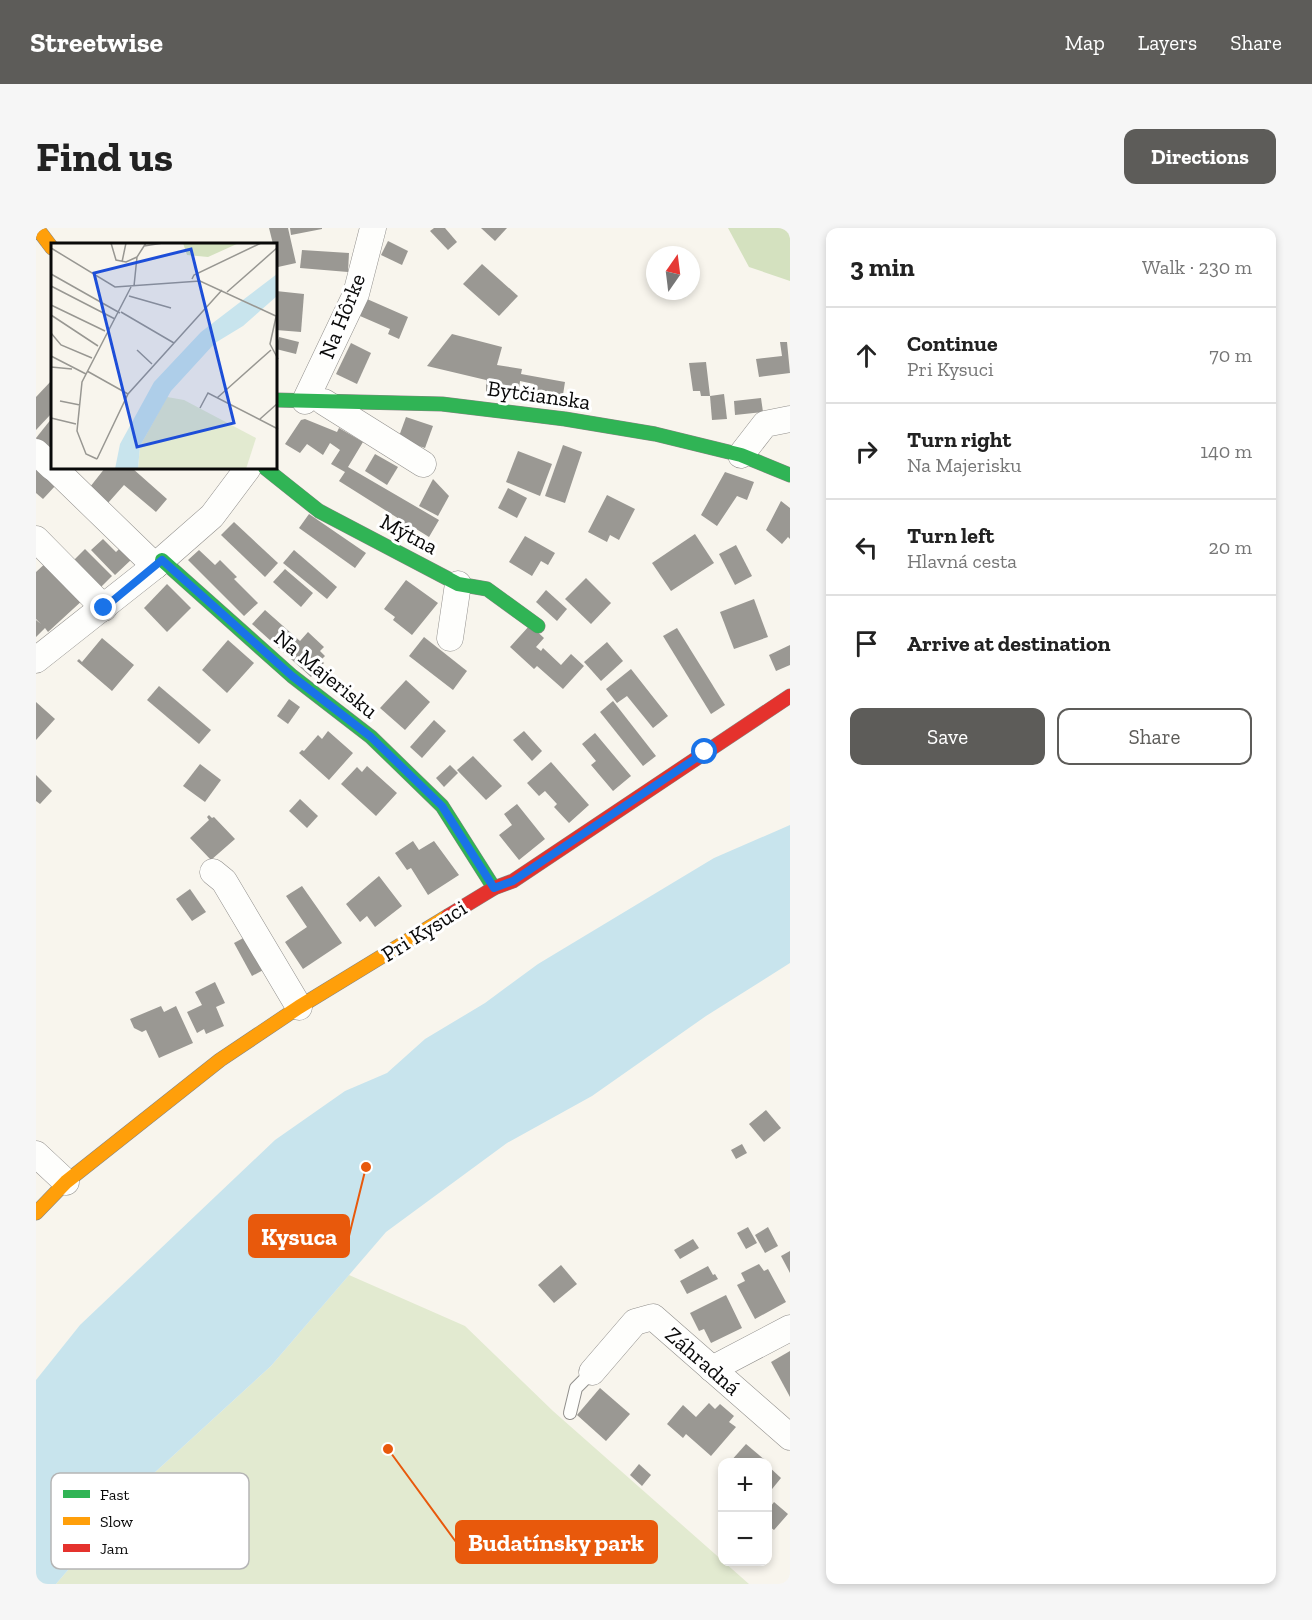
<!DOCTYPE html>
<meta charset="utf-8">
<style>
body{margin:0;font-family:"Zilla Slab",serif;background:#f6f6f6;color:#222}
.controls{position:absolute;right:18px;bottom:18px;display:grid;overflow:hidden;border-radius:12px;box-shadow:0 3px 9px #0003}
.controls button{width:54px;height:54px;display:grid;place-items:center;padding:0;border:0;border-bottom:2px solid #e0e0e0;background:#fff;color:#222;font:30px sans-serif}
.compass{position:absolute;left:610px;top:18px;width:54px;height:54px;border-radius:50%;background:#fff;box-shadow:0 3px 9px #0003;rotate:14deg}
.stop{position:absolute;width:18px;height:18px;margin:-14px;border:4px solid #1a73e8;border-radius:50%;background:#fff}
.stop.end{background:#1a73e8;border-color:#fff;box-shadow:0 2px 6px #0008}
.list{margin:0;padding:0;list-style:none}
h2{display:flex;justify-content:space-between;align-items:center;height:78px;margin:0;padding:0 24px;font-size:26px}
h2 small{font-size:20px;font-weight:400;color:#767676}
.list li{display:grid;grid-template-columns:39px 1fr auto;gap:18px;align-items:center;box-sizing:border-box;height:96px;padding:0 24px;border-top:2px solid #e0e0e0}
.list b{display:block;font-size:22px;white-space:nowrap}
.list p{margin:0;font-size:20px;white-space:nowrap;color:#767676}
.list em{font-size:20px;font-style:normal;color:#767676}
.actions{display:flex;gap:12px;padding:18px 24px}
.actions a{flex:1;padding:14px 0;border:2px solid #5d5c59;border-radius:12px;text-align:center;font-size:21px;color:#5d5c59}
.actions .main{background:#5d5c59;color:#fff}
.icon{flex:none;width:33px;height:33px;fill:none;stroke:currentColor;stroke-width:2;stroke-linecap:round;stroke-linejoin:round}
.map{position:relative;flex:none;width:754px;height:1356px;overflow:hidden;border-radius:12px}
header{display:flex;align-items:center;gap:36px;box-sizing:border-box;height:84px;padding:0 30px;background:#5d5c59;color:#fff}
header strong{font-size:28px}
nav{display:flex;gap:33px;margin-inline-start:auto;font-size:21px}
.intro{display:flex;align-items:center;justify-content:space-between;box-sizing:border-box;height:144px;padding:0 36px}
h1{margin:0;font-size:42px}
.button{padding:15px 27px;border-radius:12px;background:#5d5c59;color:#fff;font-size:21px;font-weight:700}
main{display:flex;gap:36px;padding:0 36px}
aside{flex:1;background:#fff;border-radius:12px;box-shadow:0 3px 9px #0003}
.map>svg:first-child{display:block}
</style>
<header>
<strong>Streetwise</strong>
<nav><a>Map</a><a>Layers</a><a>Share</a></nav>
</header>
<div class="intro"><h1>Find us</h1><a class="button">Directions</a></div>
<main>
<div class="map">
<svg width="754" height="1356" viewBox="0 0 754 1356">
<rect width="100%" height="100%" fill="#f8f5ed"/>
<polygon fill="#e2ead0" points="313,1047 429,1098 517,1183 713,1356 20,1356 104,1258 235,1138"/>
<polygon fill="#d4e1bf" points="692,0 754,0 754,53 713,39"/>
<polygon fill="#c8e4ed" points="754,597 754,735 670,788 556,868 471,915 350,1004 235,1138 104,1258 20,1356 0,1356 0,1152 44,1097 239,912 309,863 351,845 389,811 449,775 502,736 678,630"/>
<g fill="#9a9893">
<polygon points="233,0 252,0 260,35 242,39 240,16 237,16"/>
<polygon points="254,0 286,0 286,1 255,7"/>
<polygon points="398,0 409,0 421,14 412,22 394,3"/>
<polygon points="445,0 471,0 459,13"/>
<polygon points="352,13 372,23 366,37 345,27"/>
<polygon points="266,22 313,25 312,44 264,40"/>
<polygon points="446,36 482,68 463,88 427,56"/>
<polygon points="240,63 268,66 265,104 240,102"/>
<polygon points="331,71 372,89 363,111 352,106 354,101 324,88"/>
<polygon points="416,106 466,119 461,137 486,141 485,146 529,154 526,173 496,167 498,156 484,153 482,169 450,166 450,152 391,138"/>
<polygon points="243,109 263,114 260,126 240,121"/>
<polygon points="744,114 751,114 754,145 723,149 720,131 746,128"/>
<polygon points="315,115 335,125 321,156 300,146"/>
<polygon points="670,134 674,168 665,168 664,163 657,163 653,135"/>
<polygon points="16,152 16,185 0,202 0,169"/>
<polygon points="688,166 691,191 676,192 674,168"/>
<polygon points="725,170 727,184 699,187 698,173"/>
<polygon points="370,189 397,198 389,220 362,211"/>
<polygon points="16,190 16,225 0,210"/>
<polygon points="269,191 301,204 303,200 327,214 312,239 403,292 393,309 377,299 374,305 365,300 368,294 303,253 309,244 295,236 304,222 294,215 287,227 271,216 264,225 249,216 265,192"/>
<polygon points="527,217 546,224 529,275 509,268"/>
<polygon points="482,223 516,236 504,268 470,254"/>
<polygon points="339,226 362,239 351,257 329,243"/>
<polygon points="0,236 21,256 7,271 0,265"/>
<polygon points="69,240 96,240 131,271 120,284 88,257 72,275 54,259"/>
<polygon points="689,244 718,254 711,272 701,268 681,298 665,287"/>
<polygon points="397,251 413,268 402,288 383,278"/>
<polygon points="472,260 491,270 481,290 462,280"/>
<polygon points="571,267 599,281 583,312 574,307 571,314 552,304"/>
<polygon points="745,273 754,280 754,311 752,309 746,316 730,302"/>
<polygon points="273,286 330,325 319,340 263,300"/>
<polygon points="198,294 242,335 229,349 185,307"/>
<polygon points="659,306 678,335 635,363 616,335"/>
<polygon points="489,308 519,325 512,337 505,333 496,348 473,334"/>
<polygon points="67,311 80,324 86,318 97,330 79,347 55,322"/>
<polygon points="700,317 716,348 699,357 683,326"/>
<polygon points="49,321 76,348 64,360 37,333"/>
<polygon points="163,322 179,337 184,332 201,349 198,351 222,375 208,388 152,332"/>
<polygon points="258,322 301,359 291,371 247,335"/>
<polygon points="13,332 49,370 12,404 9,400 0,409 0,392 5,396 0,391 0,344"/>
<polygon points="249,341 277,365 265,379 237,354"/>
<polygon points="550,350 575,375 555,396 529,371"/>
<polygon points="370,352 402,375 376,407 357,392 359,389 348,381"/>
<polygon points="131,356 155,380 131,404 108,380"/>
<polygon points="510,362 531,381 521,393 500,374"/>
<polygon points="718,371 732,409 698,421 684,384"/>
<polygon points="229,382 264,413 272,404 288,419 284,423 289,428 285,432 288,435 275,449 216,396"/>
<polygon points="494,397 508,410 500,419 505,423 507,420 525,437 535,426 548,438 527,461 501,438 498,441 474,419"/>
<polygon points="641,400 689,477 675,486 627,408"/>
<polygon points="388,409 431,443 417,462 373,428"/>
<polygon points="66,410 98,437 76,463 41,433 43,431 46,434"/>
<polygon points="192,412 218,435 191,465 166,442"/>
<polygon points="571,414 587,433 565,453 548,434"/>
<polygon points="754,417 754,437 740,443 733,427"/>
<polygon points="595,441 632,488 617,500 591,468 581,475 570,461"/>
<polygon points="370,452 394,474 369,502 344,480"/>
<polygon points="123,458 175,502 163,516 111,472"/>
<polygon points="253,471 264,479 252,496 241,488"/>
<polygon points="577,473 620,528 607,538 564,484"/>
<polygon points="0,474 19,491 0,512"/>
<polygon points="398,492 410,503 386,530 374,519"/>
<polygon points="292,503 317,525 293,552 263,525 266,522 268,523 282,507 286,511"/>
<polygon points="488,503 506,523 496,533 477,512"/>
<polygon points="559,505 595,548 577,563 555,537 560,533 546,516"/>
<polygon points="437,528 466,558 450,572 421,542"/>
<polygon points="515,534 553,577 533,595 518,579 521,576 509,563 503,568 491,555"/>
<polygon points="164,536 185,552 169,574 147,558"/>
<polygon points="414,537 422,545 408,559 400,550"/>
<polygon points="331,538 361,565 340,588 305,556 321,539 326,544"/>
<polygon points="0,547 16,563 4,576 0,573"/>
<polygon points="264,571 282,588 271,600 253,583"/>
<polygon points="481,576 509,611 483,632 463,607 476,597 468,586"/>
<polygon points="173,587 176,590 178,589 199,611 175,632 154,610 173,592 171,589"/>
<polygon points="377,613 383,622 398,613 423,647 392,667 375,640 371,642 359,625"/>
<polygon points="343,648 366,678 339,699 331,688 324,694 310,676"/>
<polygon points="266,658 306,715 267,741 249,714 271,699 250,668"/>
<polygon points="154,661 170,684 156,693 140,671"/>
<polygon points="213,707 231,740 216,748 198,715"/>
<polygon points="179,754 189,775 180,779 188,798 170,806 168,801 161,805 151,784 166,777 159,764"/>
<polygon points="125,778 128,784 140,778 157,815 123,830 110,802 106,804 98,800 94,791"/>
<polygon points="730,882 745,900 728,914 713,896"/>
<polygon points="706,916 711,925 700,931 695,922"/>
<polygon points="712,999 721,1015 710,1021 701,1005"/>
<polygon points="732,999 742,1018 729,1025 719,1007"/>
<polygon points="657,1011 663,1020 644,1031 638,1022"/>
<polygon points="754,1023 754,1045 745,1028"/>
<polygon points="723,1036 728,1043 732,1041 750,1074 719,1091 701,1057 709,1053 705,1045"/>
<polygon points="525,1037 541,1056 518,1075 502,1057"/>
<polygon points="672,1038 677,1047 679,1046 682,1051 651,1066 644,1053"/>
<polygon points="690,1067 706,1100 675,1115 668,1101 663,1103 654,1085"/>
<polygon points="754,1123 754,1169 735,1134"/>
<polygon points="564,1160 594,1186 570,1213 541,1187"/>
<polygon points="673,1175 679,1181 684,1176 698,1188 693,1194 700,1199 675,1228 650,1206 647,1210 631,1196 647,1177 660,1189"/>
<polygon points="710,1216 730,1233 729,1234 694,1234"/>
<polygon points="603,1236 615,1247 606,1258 594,1247"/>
<polygon points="732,1238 745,1250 732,1266"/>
<polygon points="738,1274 752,1286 738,1302 734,1299 732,1301 732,1282"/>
</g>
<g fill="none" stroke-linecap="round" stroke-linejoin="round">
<g stroke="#918f8c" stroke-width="14">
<polyline id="lane" points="534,1185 540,1160 556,1144"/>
</g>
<g stroke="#918f8c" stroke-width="27">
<g id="street">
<polyline points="269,173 320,66 337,0"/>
<polyline points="288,174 387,236"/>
<polyline points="0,224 16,239"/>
<polyline points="705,227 729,196 754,191"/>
<polyline points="18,240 119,338"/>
<polyline points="0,311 68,380"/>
<polyline points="414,410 422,356"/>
<polyline points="0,432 119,338 176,288 212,240"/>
<polyline points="177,644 188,653 263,779"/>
<polyline points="0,926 30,954"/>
<polyline points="676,1141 754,1100"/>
<polyline points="556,1144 599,1094 617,1089 754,1209"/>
</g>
</g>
<g stroke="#878682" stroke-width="15">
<g id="fast">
<polyline points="240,172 406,176 529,191 619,206 705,227 754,247"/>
<polyline points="229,240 283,283 422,356 451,361 502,398"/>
<polyline points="126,332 256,448 335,509 406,578 458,660"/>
</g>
</g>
<g stroke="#878682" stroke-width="15">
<g id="slow">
<polyline points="1,0 16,20"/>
<polyline points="0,985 30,954 184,832 263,779 412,688"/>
</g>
</g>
<g stroke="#878682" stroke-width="15">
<polyline id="jam" points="412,688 458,660 477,653 754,468"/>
</g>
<use href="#lane" stroke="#fefefc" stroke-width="12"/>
<use href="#street" stroke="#fefefc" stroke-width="26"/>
<use href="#fast" stroke="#30b455" stroke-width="14"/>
<use href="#slow" stroke="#ff9f0a" stroke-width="14"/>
<use href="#jam" stroke="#e5322d" stroke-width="14"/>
</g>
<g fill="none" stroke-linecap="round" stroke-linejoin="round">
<polyline stroke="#1a73e8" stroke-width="8" points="68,380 126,332 256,448 335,509 406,578 458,660 477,653 669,524"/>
</g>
<g text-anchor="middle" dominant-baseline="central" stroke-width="6" stroke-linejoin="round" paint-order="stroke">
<g font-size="22" fill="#090909" stroke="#fff">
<text transform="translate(306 88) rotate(-68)">Na Hôrke</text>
<text transform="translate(503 167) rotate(8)">Bytčianska</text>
<text transform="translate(373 306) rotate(28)">Mýtna</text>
<text transform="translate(290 446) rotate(39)">Na Majerisku</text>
<text transform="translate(388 703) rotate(-32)">Pri Kysuci</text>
<text transform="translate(667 1133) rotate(41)">Záhradná</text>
</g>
</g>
<g transform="translate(15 15)">
<rect width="226" height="226" fill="#f8f5ed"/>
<path d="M116,154L133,157L205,195L195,226H87L89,203Z" fill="#e2ead0"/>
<path d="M132,0H188L157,14L136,12Z" fill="#d4e1bf"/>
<path d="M226,31V53L192,83L164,100L120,148L89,203L87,226H64L69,201L103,139L150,89Z" fill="#c8e4ed"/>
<path fill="none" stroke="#989792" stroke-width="1.5" d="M60,0L65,17L75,19L86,14M93,3L112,0M0,5L64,44L149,38L227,74M71,19L75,0M0,31L69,70M141,36L143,32L210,0M0,43L64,76M83,43L86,14L95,0M176,49L227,4M78,53L120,65M0,62L54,88M70,69L123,100M0,72L47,103M225,74L219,101L227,116M0,90L10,102L41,115M86,107L101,121M0,113L35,131M0,124L21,126M36,128L77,151M166,155L220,107M9,158L29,162M149,165L157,150L227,186M0,175L25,181M209,176L227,160M46,216L77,151L171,47M46,216L35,211L26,188L31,139L80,44"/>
<path fill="#1d4ed8" fill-opacity="0.15" stroke="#1d4ed8" stroke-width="3" d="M140,6L183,180L86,204L43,30Z"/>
<rect width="226" height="226" fill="none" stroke="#090909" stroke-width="3"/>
</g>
<rect x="15" y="1245" width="198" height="96" rx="9" fill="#fff" stroke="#b5b5b5" stroke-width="1.5"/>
<rect x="27" y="1262" width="27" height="8" fill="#30b455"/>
<rect x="27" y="1289" width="27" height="8" fill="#ff9f0a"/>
<rect x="27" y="1316" width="27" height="8" fill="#e5322d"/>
<g font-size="16" fill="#090909">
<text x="64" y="1272">Fast</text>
<text x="64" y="1299">Slow</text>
<text x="64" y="1326">Jam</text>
</g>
<path fill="none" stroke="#e8590c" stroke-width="2" d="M330 939L313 1008M352 1221L420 1314"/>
<g fill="#e8590c" stroke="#fff" stroke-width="2">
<circle cx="330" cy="939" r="6"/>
<circle cx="352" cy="1221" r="6"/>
</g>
<g fill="#e8590c" stroke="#e8590c" stroke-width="2">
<rect x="213" y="987" width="100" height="42" rx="6"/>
<rect x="420" y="1293" width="201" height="42" rx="6"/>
</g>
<g font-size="24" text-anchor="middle" font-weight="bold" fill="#fff">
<text x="263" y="1017">Kysuca</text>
<text x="520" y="1323">Budatínsky park</text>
</g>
</svg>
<div class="controls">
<button>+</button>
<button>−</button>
</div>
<svg class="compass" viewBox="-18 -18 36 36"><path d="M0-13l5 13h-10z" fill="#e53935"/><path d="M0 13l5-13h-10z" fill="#767676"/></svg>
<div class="stop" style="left:669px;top:524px"></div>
<div class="stop end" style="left:68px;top:380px"></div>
</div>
<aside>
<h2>3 min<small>Walk · 230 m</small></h2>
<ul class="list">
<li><svg class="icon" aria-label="ahead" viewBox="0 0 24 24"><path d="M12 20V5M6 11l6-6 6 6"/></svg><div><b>Continue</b><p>Pri Kysuci</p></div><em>70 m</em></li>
<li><svg class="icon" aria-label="right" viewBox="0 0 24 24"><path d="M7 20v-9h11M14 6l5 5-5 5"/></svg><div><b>Turn right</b><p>Na Majerisku</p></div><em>140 m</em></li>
<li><svg class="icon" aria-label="left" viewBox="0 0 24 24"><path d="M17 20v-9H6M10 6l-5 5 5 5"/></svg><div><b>Turn left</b><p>Hlavná cesta</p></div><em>20 m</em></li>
<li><svg class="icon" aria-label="arrive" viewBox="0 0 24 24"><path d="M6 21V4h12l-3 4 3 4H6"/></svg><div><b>Arrive at destination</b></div></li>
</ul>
<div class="actions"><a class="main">Save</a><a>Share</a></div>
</aside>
</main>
